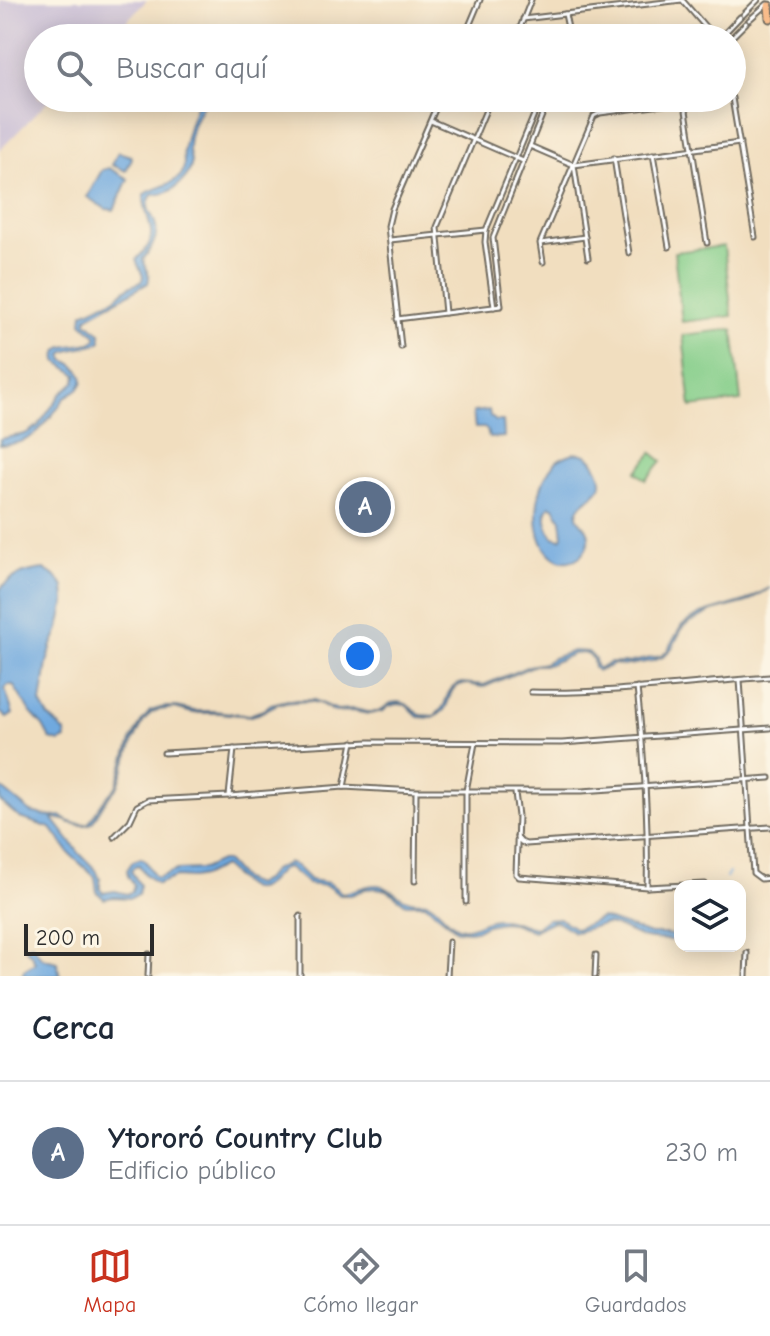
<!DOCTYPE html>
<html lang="es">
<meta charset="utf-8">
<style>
body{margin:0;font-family:"Comic Neue",sans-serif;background:#f6f6f7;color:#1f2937}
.controls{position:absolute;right:24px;bottom:24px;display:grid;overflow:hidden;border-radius:16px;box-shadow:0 4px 20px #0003}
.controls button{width:72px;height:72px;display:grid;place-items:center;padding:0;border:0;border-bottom:2px solid #e0e1e3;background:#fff;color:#1f2937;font:40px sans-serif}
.scale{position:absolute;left:24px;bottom:20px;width:130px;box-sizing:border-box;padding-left:8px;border:4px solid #2b2b2b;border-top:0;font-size:22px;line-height:28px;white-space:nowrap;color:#2b2b2b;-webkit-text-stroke:6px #fcf5e5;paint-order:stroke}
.you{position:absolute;left:360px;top:656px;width:28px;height:28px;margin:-20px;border:6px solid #fff;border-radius:50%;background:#1a73e8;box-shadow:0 0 0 12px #1a73e833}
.badge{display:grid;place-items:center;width:52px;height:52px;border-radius:50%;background:#c8321e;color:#fff;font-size:26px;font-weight:700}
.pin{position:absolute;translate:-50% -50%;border:4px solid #fff;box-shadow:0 2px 8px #0006}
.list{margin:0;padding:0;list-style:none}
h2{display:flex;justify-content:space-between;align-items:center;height:104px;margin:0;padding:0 32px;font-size:34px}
h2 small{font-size:26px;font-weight:400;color:#747a83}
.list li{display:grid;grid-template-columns:52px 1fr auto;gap:24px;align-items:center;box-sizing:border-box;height:144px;padding:0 32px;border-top:2px solid #e0e1e3}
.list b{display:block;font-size:30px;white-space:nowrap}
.list p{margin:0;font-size:26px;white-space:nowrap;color:#747a83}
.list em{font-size:26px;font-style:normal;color:#747a83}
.icon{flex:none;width:44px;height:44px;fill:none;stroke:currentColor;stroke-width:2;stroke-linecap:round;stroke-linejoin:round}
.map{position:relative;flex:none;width:770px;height:976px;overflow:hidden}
.search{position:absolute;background:#fff;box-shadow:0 4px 20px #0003;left:24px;right:24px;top:24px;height:88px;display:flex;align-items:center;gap:20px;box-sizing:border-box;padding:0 28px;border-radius:44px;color:#747a83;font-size:30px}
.sheet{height:248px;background:#fff}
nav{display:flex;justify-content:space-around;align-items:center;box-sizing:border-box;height:112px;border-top:2px solid #e0e1e3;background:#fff;font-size:22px;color:#747a83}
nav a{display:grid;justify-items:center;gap:4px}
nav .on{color:#c8321e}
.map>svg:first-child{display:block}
</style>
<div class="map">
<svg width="770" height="976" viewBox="0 0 770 976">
<rect width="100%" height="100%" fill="#fcf5e5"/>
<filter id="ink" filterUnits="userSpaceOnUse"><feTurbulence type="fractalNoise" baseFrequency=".0125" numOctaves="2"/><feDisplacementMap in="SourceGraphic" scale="16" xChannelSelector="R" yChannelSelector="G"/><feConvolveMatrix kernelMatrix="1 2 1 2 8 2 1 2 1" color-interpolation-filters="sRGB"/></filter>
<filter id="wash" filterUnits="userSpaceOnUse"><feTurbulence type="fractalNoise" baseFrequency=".006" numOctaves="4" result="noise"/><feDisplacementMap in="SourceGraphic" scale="32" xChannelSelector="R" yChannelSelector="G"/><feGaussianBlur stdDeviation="1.8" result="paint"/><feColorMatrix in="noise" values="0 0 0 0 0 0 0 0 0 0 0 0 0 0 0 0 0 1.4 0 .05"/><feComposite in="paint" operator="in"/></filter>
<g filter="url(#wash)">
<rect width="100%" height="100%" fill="#f1debf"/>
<polygon fill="#cabfd6" points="0,0 147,0 110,38 38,38 38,98 51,98 0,150"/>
<g fill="#85ce8a" stroke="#587c5a" stroke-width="2">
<polygon points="724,246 732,316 682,322 674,252"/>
<polygon points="733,329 741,401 691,407 683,335"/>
<polygon points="652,453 662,461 646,480 636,472"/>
</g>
<g fill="#70a9df" stroke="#4e6a85" stroke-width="2" fill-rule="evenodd">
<path d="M199,98H206C199,112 189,130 189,147C188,154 192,159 191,166C189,177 175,190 165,193C161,195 156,194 152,195C142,210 154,213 156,227C158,240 150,250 143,259L149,277L148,283L87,317V322L100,333L101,341C89,350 73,346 62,354L64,360C74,364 90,376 79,388C74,393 68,393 64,399C45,424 35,445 0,445V439L25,434L38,426L61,394L75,382L77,375L57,361C56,354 56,350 63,347L91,343L96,339V335L82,323L83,313L114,299L129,287L142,282L143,276L136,260C140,255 146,250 149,244C156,229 143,212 144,195C153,187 168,187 178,178C188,170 182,159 184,148C186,131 193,114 199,98Z"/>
<polygon points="118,152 131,156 132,158 126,171 112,165"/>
<polygon points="109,168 128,179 114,210 106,209 87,197 102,170"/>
<polygon points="489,410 490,416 496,421 503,421 504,437 489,438 487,430 484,428 475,428 473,412"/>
<path d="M574,453C583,453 589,455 594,463C616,497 580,494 577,514C576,520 583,523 586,528C594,541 584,559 569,561C564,562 557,560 552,556C528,536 535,481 557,461C562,457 568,455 574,453ZM550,506L554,507L561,520L563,536L561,539L553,537C547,528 542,515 550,506Z"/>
<path d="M44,569L56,577L64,587L65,601L59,629L52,645L47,663L41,703L49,717L65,732L66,739L60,742L50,739L43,726L31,713L13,685H8L5,689L13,714L7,718L0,712V589C13,575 26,571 44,569Z"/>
<path d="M770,588L747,602L712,611L687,624L683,627L672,648L663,657L652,661L623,666L615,664L598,671L594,668L593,660L591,656L584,653L573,654L547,665H535L484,687C477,687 470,683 464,684C448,685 451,701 444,710C442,713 436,716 433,718L418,717L406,705L398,704L389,706L383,711L369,714L353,711L335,712L319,703L308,701L279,703L258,714L250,716L221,713H192L175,708L159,710L151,713L144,721L133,742L118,786L106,800L92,823C79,830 66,817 53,819L80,854L96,870L100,879V889L103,893L115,891L127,894L132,892L134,885L128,876L127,870L133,861L141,858C150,862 149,873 157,878L177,870L203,869L220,861H226L243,880L255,885L266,879L273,870L288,863L296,866L310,880L329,883L342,893C355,892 365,884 378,885C391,887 399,899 411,901C417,903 422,900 429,903C440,909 446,922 458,927C469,931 477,924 487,921C506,915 517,924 535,928L547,919L559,918L576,929L601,918L606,919L650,934H666L680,937V942C667,938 654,941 642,937C630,933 618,924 605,924C594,925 585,931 574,932L558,922L553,921L533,931L513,923L502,922L486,925L479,929L470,931L457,930L425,904H406L387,890L377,888L365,889L351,895H340L327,886L308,884L288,867C280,869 278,873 272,879C250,903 240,879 223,866L203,876L192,878L176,877L157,884L145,874L139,865L135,866L131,871L140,885L138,894L131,898L113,897L104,899L97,892L95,877L70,854L51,828L20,818L0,801V787L31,812L51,817L61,816L70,823L88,824L103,801L116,787L131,741L142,721L150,711L164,707H176L194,711H213L249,715L263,710L271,704L288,700H314L337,710L354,709L367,712H378L391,703L398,702L406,704L420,715L434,716C452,704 440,693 460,683L484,685L529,666L545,663L553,658L573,651L588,652L595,659L596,666L599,669L610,663H627L661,656L667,651L682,625L701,614L745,601Z"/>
<polygon points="32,945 42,958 57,962 60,976 22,976 24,970 35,963 32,955 26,950 28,946"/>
</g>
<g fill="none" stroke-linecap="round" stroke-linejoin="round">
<g stroke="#70a9df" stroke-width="2">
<polyline points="726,878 729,873"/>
<polyline points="728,885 728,886"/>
<polyline points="740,898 743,904 740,912"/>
<polyline points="740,927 740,914"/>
</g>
</g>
</g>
<g filter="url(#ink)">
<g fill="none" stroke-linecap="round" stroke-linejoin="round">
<g stroke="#706a5f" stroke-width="7">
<g id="street">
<polyline points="683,1 715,38"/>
<polyline points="565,14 570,38"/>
<polyline points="743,15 758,0"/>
<polyline points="523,19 682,0"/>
<polyline points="749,20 767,4"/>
<polyline points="469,27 494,38"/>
<polyline points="464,38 480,0"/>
<polyline points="516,38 531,0"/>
<polyline points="720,38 740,17"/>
<polyline points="731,38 746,23"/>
<polyline points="684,98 707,243"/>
<polyline points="732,98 755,237"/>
<polyline points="431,121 523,161"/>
<polyline points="530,146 574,165 740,143"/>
<polyline points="653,154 669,247"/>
<polyline points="614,158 629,253"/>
<polyline points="574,165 588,258"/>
<polyline points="390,240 486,230"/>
<polyline points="541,243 585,237"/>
<polyline points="543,262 540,243 594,116 600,113 685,102"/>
<polyline points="494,307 485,242 486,230 541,98"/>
<polyline points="445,313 437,227 491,98"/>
<polyline points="397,319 501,306 493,238 549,98"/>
<polyline points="401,347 388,226 392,209 440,98"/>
<polyline points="740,680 753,873 761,879 770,878"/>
<path d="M637,688C644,755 649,820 647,887"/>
<path d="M531,692C610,694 690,683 770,677"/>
<polyline points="164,753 369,742 562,743 770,728"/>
<polyline points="344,787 353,742"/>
<polyline points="515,793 518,816 516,874 519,877 647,887 705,884"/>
<polyline points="229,796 234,749"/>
<polyline points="114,837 130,821 137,806 148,800 229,796 344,787 416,791 582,791 770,778"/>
<polyline points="517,837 521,842 526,844 770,827"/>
<polyline points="415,881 416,793"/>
<polyline points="466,902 466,791 475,743"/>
<polyline points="148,976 149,954"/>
<polyline points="300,976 300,916"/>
<polyline points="447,976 449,942"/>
<polyline points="595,976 596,955"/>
<polyline points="746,976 747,953"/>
</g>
</g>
<g stroke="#706a5f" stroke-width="11">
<polyline id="highway" points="769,6 770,18"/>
</g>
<use href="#street" stroke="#fff" stroke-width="3"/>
<use href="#highway" stroke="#f9bc8a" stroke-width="7"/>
</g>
</g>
</svg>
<div class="controls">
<button><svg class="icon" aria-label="layers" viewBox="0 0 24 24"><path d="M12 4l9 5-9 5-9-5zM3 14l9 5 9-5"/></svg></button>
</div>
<div class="scale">200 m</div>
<div class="you"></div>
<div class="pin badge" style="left:365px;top:507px;background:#5c6f8a">A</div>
<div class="search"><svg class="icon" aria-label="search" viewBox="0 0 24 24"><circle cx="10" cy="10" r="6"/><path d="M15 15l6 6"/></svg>Buscar aquí</div>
</div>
<section class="sheet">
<h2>Cerca<small></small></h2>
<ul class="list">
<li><span class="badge" style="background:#5c6f8a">A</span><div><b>Ytororó Country Club</b><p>Edificio público</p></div><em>230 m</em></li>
</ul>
</section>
<nav>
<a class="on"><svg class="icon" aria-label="map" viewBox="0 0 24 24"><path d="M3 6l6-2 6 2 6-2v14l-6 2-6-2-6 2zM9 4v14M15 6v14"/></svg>Mapa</a>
<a><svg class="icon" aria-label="directions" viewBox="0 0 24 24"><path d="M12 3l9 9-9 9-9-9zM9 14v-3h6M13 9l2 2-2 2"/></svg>Cómo llegar</a>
<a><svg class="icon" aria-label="saved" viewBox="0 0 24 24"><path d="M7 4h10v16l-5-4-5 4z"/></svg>Guardados</a>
</nav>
